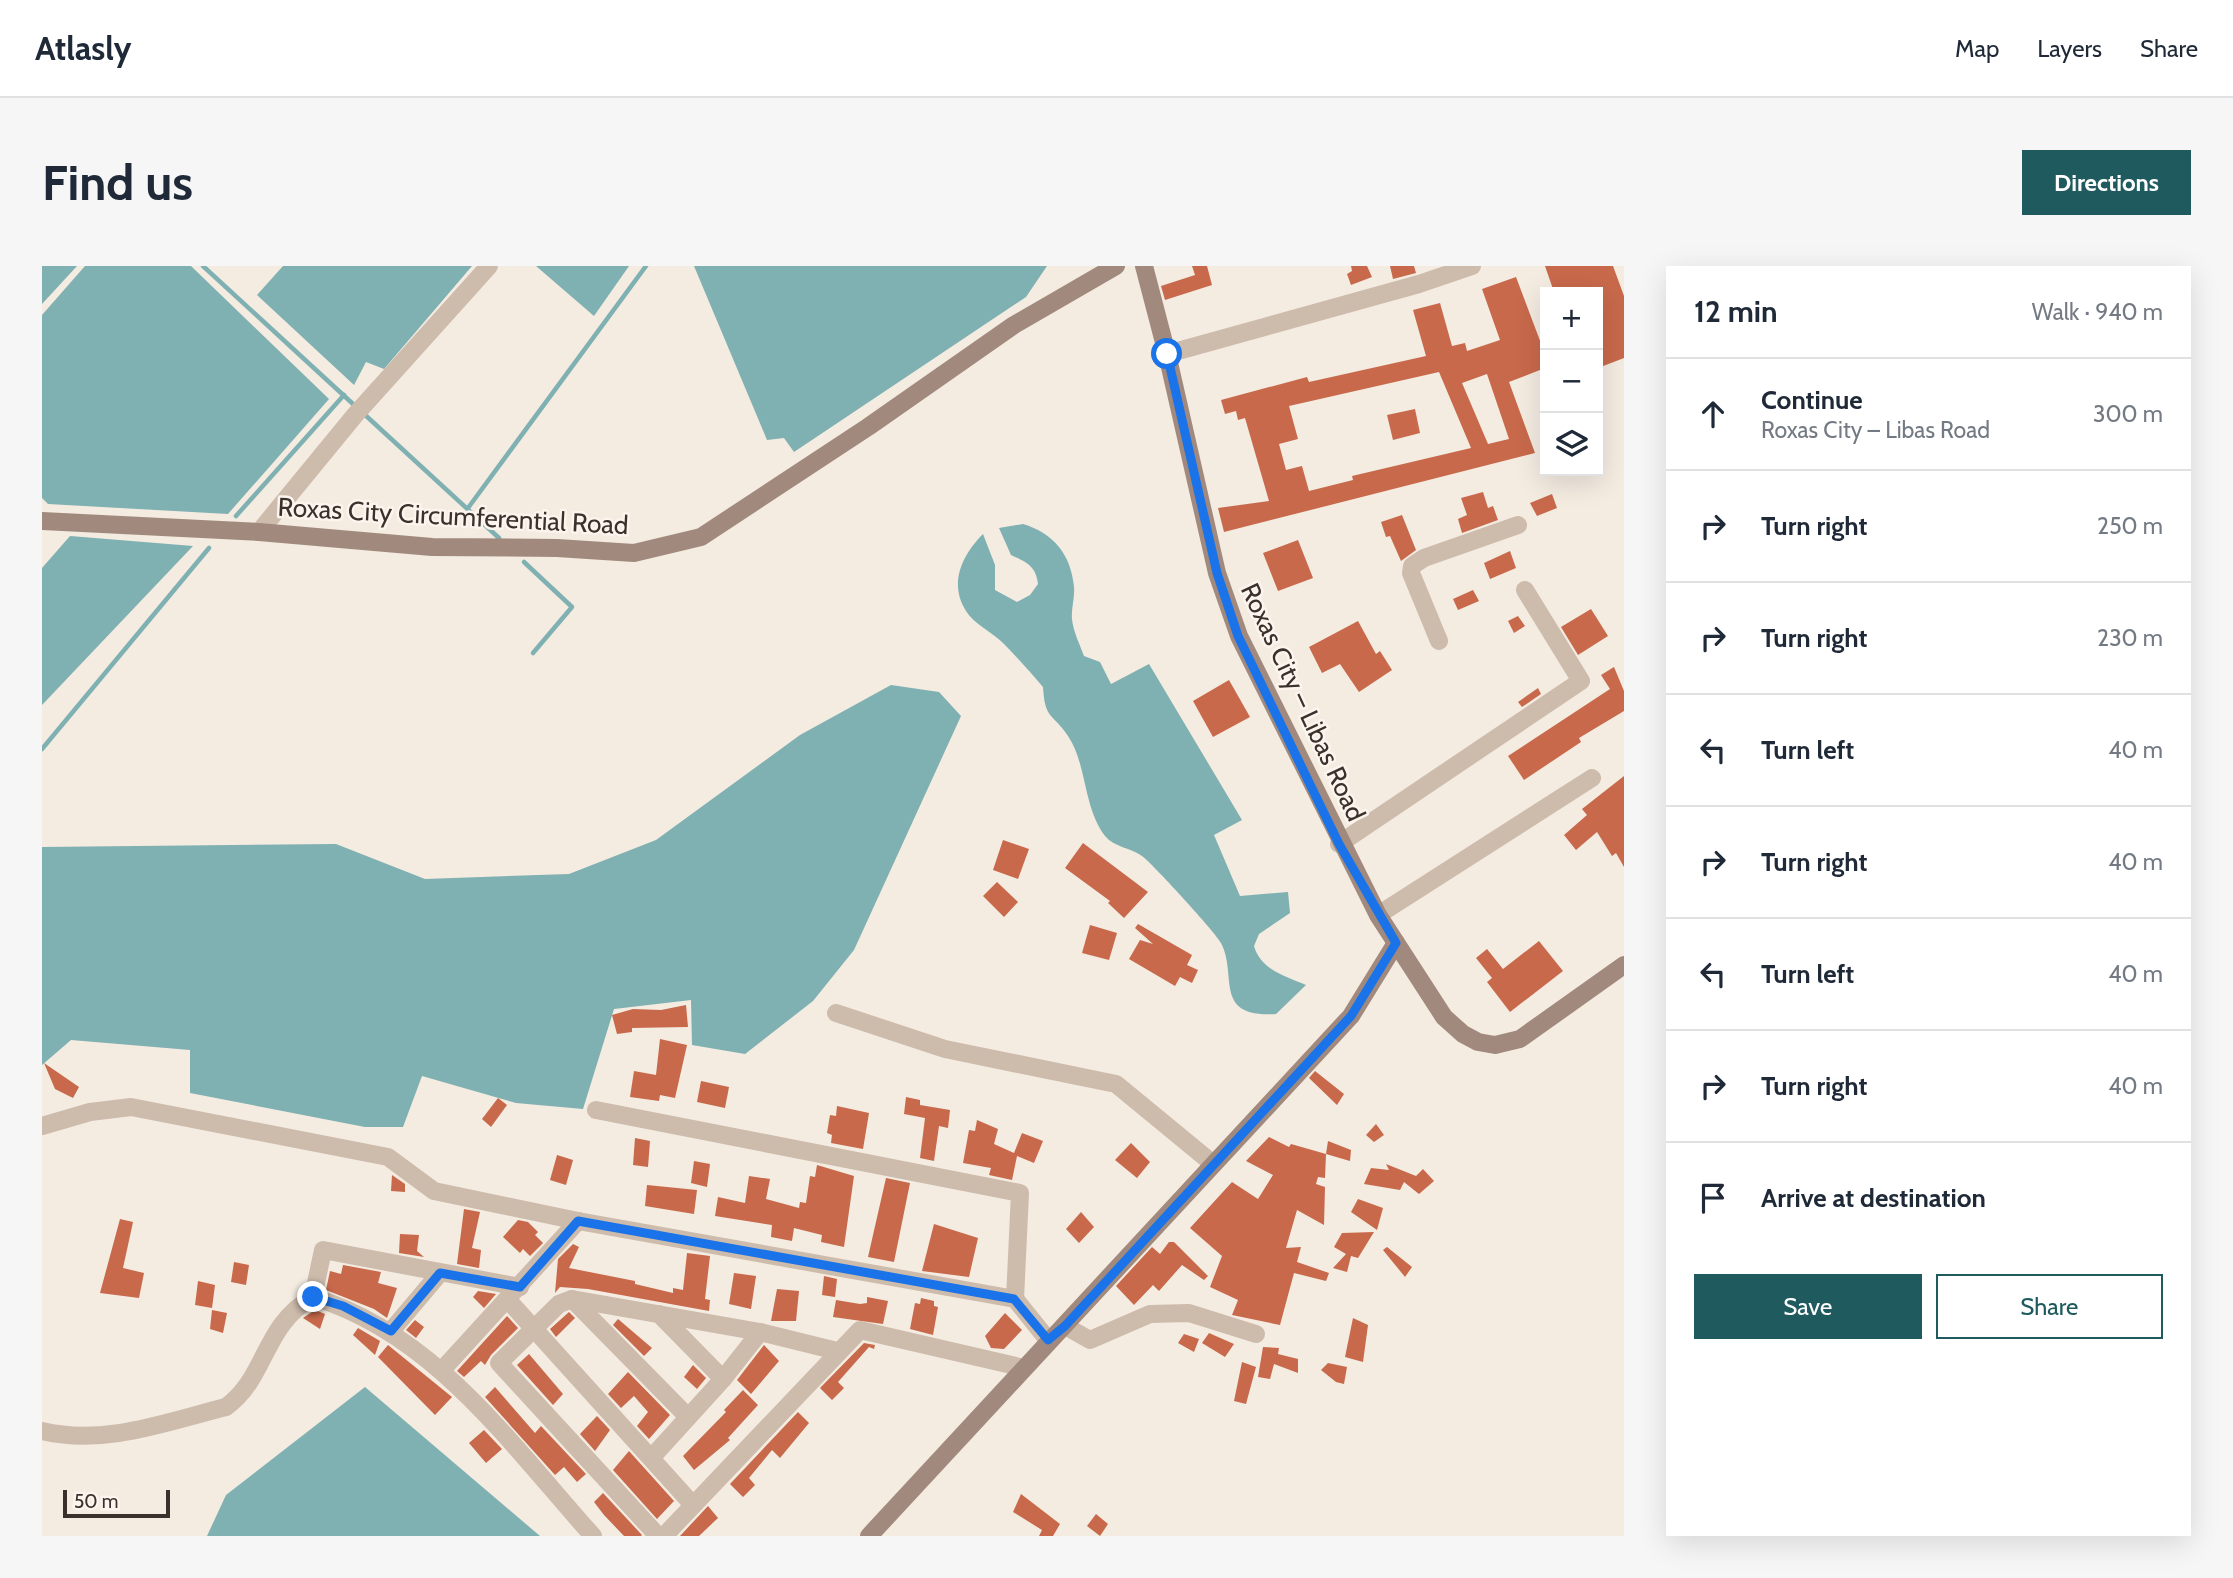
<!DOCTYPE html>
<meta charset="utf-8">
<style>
body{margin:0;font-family:Cabin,sans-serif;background:#f6f6f7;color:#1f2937}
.controls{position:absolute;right:21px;top:21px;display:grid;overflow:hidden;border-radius:0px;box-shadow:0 7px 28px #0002}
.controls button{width:63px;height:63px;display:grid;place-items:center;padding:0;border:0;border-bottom:2px solid #e0e1e3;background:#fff;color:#1f2937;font:35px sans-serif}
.scale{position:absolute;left:21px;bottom:18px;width:107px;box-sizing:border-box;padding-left:7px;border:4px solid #3b302b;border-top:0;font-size:19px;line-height:24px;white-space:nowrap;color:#3b302b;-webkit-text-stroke:5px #fbf5ee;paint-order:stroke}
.stop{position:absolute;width:21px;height:21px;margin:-16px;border:5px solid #1a73e8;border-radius:50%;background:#fff}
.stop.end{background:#1a73e8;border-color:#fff;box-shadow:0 2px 7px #0008}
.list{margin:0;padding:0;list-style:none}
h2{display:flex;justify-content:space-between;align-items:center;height:91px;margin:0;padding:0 28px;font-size:30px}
h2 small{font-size:23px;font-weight:400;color:#747a83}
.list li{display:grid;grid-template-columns:46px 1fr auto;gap:21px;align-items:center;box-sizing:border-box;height:112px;padding:0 28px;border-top:2px solid #e0e1e3}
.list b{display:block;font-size:26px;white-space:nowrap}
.list p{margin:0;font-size:23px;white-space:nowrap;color:#747a83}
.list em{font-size:23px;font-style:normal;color:#747a83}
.actions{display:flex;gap:14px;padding:21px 28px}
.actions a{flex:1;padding:16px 0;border:2px solid #1f5a5e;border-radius:0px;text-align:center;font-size:24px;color:#1f5a5e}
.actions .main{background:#1f5a5e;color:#fff}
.icon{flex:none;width:38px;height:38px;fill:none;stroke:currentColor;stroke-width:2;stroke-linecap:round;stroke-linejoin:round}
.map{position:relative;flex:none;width:1582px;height:1270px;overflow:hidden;border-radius:0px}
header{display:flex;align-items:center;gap:42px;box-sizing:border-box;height:98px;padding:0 35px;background:#fff;border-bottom:2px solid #e0e1e3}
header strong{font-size:33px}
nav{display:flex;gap:38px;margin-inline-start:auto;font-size:24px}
.intro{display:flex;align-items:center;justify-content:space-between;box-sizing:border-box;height:168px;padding:0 42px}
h1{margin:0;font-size:49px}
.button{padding:18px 32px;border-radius:0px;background:#1f5a5e;color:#fff;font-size:24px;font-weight:700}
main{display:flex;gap:42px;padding:0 42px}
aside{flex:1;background:#fff;border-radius:0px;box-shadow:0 7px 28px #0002}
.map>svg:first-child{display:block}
</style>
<header>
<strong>Atlasly</strong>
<nav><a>Map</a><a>Layers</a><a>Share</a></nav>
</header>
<div class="intro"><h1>Find us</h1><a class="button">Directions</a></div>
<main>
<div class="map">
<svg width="1582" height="1270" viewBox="0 0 1582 1270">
<rect width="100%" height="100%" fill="#f4ebe1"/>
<g fill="#7fb0b2">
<polygon points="0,0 35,0 0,38"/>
<polygon points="43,0 149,0 287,133 186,248 6,238 0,232 0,49"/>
<polygon points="241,0 430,0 342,103 324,96 312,119 215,29"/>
<polygon points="494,0 587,0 552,50"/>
<polygon points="652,0 1005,0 984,31 752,186 742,172 725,174"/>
<path d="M981,258C1011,267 1029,288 1032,321C1033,331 1029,343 1030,353C1031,365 1038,379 1042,390L1058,396L1069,418L1107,398L1200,554L1172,569L1198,630L1246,626L1248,647L1217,668L1212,680C1219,704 1243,710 1264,719L1234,748C1170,752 1196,709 1179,677C1175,668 1108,595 1100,590C1089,582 1072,581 1063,570C1041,541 1045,498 1026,470C1010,446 1003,454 1001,421C988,406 975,391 961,377C950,366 932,358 924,345C906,317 921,288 941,268L953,299V324L975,336L988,329L996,318C994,300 984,296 969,289L957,262Z"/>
<polygon points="28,270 151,280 0,439 0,302"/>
<polygon points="849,419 897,426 919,450 812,684 771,735 703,788 650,779 649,734 572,743 541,843 474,837 380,810 361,861 323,861 148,827 148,784 29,774 0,799 0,581 294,578 383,613 527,608 614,574 758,469"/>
<polygon points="323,1121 498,1270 165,1270 184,1229"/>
</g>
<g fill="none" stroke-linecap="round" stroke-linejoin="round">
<g stroke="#7fb0b2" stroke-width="4.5">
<polyline points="161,0 311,138"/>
<polyline points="321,147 457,272"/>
<polyline points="426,242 604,0"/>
<polyline points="194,250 302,129"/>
<polyline points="482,296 530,341 491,387"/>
<polyline points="0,483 167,282"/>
</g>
</g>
<g fill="#c8694b" fill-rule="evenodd">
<polygon points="1150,0 1165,0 1170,19 1123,34 1119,20 1153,9"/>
<polygon points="1309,0 1325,0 1330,11 1309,19 1305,8 1310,5"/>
<polygon points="1348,0 1372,0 1374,7 1351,13"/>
<polygon points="1503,0 1571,0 1582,30 1582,92 1556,102 1556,26 1512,26"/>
<path d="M1474,11L1503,88V102L1467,116L1493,187L1182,266L1176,242L1227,235L1203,152L1196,154L1194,145L1183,148L1179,134L1265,111L1267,116L1384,90L1371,44L1398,37L1410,80L1423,77L1425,85L1458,74L1440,23ZM1397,106L1429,182L1310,210L1311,214L1267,225L1260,200L1244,204L1237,178L1256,173L1247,140ZM1445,108L1467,173L1446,178L1420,117Z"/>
<polygon points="1373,143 1378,167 1351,174 1345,149"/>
<polygon points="1441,226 1446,242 1451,240 1456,254 1420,267 1416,253 1425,249 1419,232"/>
<polygon points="1510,228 1515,242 1495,250 1488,237"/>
<polygon points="1360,249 1374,284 1359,295 1348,270 1344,271 1339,256"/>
<polygon points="1256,274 1271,312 1236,325 1221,287"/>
<polygon points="1468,285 1474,302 1448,313 1442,297"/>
<polygon points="1431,324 1437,335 1416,344 1411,333"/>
<polygon points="1549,343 1566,370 1536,389 1519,361"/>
<polygon points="1476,350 1483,360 1472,367 1466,355"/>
<polygon points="1316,355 1334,388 1338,385 1350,404 1317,426 1298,398 1280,407 1267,381"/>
<polygon points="1572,401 1582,425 1582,445 1537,472 1539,476 1482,514 1466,490 1568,423 1559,409"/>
<polygon points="1187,414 1208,451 1171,471 1151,435"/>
<polygon points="1496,422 1499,428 1480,441 1476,436"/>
<polygon points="1582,510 1582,601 1574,587 1570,590 1555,566 1534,584 1522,569 1545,549 1540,543"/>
<polygon points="961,574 987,583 976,613 951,604"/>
<polygon points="1041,577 1106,626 1082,652 1066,637 1068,635 1023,602"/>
<polygon points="955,616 976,636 962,651 941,630"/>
<polygon points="1096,658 1150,689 1145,699 1156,704 1150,717 1138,711 1133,720 1087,693 1098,674 1111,678 1093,662"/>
<polygon points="1048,659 1075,667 1067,694 1040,687"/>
<polygon points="1497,675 1521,705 1468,746 1445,716 1450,712 1434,692 1445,683 1461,703"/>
<polygon points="644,739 646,761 590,762 590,766 575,768 570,749 591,743 619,744"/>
<polygon points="618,773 645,779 633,832 618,829 617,835 588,831 592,805 614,809"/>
<polygon points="2,797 37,821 31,832 13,823"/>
<polygon points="1273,805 1302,828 1295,839 1267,812"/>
<polygon points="659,815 687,821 683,842 655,836"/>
<polygon points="864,831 878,834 878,839 908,844 906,862 897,860 892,895 878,892 883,852 862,848"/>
<polygon points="456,832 465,839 449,861 440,853"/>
<polygon points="795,840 827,847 821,883 789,877 790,869 785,867 788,849 794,850"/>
<polygon points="935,854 956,863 952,878 972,887 980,867 1001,875 992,897 975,890 970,914 947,909 949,902 921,897 927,864 933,865"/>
<polygon points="1334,858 1342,869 1332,876 1324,869"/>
<polygon points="1227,871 1247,881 1249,878 1284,888 1283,912 1276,911 1274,918 1283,921 1282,959 1255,944 1244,982 1259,981 1255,996 1287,1007 1284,1015 1252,1007 1238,1059 1190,1049 1196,1034 1168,1021 1180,990 1148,962 1190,916 1216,933 1231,909 1204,895"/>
<polygon points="593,872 608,875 606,901 591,899"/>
<polygon points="1286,875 1309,884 1308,895 1284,888"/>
<polygon points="1089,877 1108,896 1095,912 1073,894"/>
<polygon points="515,889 531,894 524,919 508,914"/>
<polygon points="652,895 668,898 665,921 649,917"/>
<polygon points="1344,898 1374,910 1381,903 1392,915 1377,928 1362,916 1358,924 1322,918 1329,902 1347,904"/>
<polygon points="775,899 812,910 802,981 779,976 780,969 752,962 750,975 729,971 730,959 673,950 676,931 703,937 707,910 728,913 724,933 757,942 758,936 764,937 768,910 773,911"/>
<polygon points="350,909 363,918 363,926 349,925"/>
<polygon points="844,912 868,917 852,996 826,991"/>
<polygon points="605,919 655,924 652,948 603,940"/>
<polygon points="1316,933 1341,942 1335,964 1309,946"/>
<polygon points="422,943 438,946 430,982 439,984 437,1002 415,998"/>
<polygon points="1039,946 1052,961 1037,977 1024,963"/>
<polygon points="78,953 91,956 81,1002 102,1007 97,1032 58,1027"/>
<polygon points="476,954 486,956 496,966 493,969 501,977 488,990 481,983 478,987 461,971"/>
<polygon points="892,958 936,972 927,1011 880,1005"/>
<polygon points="1332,966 1316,992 1309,990 1305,1006 1291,1002 1304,988 1292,981 1300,967"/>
<polygon points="358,968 377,969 375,985 382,991 357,987"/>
<polygon points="1127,976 1132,976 1166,1010 1162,1014 1140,999 1117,1025 1111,1019 1092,1039 1074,1020 1110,981 1118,988"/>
<polygon points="531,978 537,981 527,1002 593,1015 593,1018 631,1027 631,1022 641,1024 645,987 668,990 663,1033 668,1034 667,1045 546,1023 518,1021 513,1027 516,993"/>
<polygon points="1345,981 1370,1001 1363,1011 1341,984"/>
<polygon points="192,996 207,999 204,1019 189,1016"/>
<polygon points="301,999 339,1006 336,1017 355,1022 345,1052 332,1043 284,1024 288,1005 299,1008"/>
<polygon points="692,1007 714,1010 709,1043 687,1038"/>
<polygon points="782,1010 795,1013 793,1031 780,1029"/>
<polygon points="156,1015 173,1019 170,1042 153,1039"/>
<polygon points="735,1023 757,1025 754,1055 729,1055"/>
<polygon points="436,1025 454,1028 442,1042 431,1031"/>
<polygon points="825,1031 846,1035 841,1058 791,1051 794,1034 818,1038 825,1037"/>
<polygon points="879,1032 892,1035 892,1040 896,1041 891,1069 868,1063 873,1037 878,1038"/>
<polygon points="170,1044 185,1047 181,1067 168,1063"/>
<polygon points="273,1044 283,1048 278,1063 261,1052"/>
<polygon points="527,1046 533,1052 514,1071 508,1063"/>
<polygon points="963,1047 980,1064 962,1083 949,1082 943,1070"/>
<polygon points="465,1050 476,1062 449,1089 443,1099 439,1095 422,1111 415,1105"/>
<polygon points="1311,1052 1326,1059 1321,1096 1303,1091"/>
<polygon points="576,1053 610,1082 602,1090 571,1059"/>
<polygon points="373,1054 382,1061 374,1072 364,1064"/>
<polygon points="316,1062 338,1075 333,1089 311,1069"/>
<polygon points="1167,1067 1192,1078 1183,1091 1160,1077"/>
<polygon points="1142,1068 1157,1073 1152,1086 1136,1077"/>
<polygon points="822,1077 833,1079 832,1083 827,1081 796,1116 802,1122 790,1134 778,1122"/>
<polygon points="346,1079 410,1131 393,1149 336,1091"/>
<polygon points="722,1079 737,1095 709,1128 695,1114"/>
<polygon points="1221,1081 1237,1082 1236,1088 1256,1093 1256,1107 1232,1098 1228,1113 1216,1111"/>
<polygon points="487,1088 521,1128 511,1139 475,1099"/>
<polygon points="1200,1096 1214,1101 1204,1138 1192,1135"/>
<polygon points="1286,1097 1305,1101 1302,1118 1294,1116 1279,1104"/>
<polygon points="651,1099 664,1112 655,1123 642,1111"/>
<polygon points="586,1106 628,1149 607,1173 595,1160 606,1146 592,1130 579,1142 566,1128"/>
<polygon points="453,1121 493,1167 499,1160 544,1208 535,1216 522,1201 513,1209 443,1131"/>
<polygon points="701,1124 716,1139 686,1172 688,1174 652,1204 641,1190 684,1146 682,1144"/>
<polygon points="756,1146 767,1157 738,1192 730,1184 707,1212 713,1219 701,1231 688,1218"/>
<polygon points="555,1150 568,1164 553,1185 538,1168"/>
<polygon points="442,1164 460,1183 444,1197 427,1177"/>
<polygon points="587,1185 632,1235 615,1253 571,1204"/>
<polygon points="561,1227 600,1269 599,1270 582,1270 562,1249 552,1236"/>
<polygon points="979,1228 1018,1258 1011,1270 997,1270 1000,1264 971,1246"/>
<polygon points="666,1240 676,1252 657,1270 638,1270"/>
<polygon points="1054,1248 1066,1258 1058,1270 1045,1260"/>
</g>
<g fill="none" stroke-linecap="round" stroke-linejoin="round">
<g stroke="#cdbbac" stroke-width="18">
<polyline points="1125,88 1377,18 1430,0"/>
<polyline points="217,266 313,149 447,0"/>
<polyline points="1397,375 1369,307 1370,300 1382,292 1476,259"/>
<polyline points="1297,578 1539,415 1483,324"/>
<polyline points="1336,649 1550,512"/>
<polyline points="794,747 903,783 1074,818 1170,897"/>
<polyline points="554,844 978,927 973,1033"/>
<polyline points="0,860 48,846 89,841 346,891 392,925 536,955 973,1033 1006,1074"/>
<polyline points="271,1031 281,984 478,1021"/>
<polyline points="530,1033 646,1151"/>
<polyline points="466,1034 651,1239"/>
<polyline points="617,1048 681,1113"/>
<polyline points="1023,1060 1048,1074 1108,1048 1147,1047 1214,1068"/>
<polyline points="349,1065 398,1007"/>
<polyline points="400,1104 536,955"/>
<path d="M0,1165C62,1180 124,1156 184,1141C226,1110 220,1060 271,1031C393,1068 469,1179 551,1270"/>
<polyline points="611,1190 681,1113 718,1066"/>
<polyline points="616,1270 457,1097 517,1038 530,1033 718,1066 795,1085"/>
<polyline points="622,1270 818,1064 982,1102"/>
</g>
<g stroke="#a18a7d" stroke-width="18">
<polyline points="1102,0 1125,88 1175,307 1197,370 1336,649 1402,751 1421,768 1436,776 1453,779 1478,773 1582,699"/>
<polyline points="0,255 217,266 390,281 515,282 592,287 659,271 826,161 972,59 1074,0"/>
<polyline points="827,1270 1309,750 1354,677"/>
</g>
</g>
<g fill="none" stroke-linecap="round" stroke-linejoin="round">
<polyline stroke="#1a73e8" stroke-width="9" points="271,1031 301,1040 349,1065 398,1007 478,1021 536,955 972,1033 1006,1074 1023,1060 1309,750 1354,677 1297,578 1196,370 1175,307 1125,88"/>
</g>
<g text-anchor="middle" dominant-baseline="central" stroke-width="5" stroke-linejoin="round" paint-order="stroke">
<g font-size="26" fill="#3b302b" stroke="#fbf5ee">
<text transform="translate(411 250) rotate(3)">Roxas City Circumferential Road</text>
<text transform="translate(1261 436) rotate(65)">Roxas City – Libas Road</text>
</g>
</g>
</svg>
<div class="controls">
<button>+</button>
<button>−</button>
<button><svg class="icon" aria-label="layers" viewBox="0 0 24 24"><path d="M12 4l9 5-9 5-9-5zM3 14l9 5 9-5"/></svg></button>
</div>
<div class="scale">50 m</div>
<div class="stop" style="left:1125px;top:88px"></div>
<div class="stop end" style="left:271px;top:1031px"></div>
</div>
<aside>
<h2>12 min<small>Walk · 940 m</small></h2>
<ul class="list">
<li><svg class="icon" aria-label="ahead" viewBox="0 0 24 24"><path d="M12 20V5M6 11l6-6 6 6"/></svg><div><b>Continue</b><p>Roxas City – Libas Road</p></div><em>300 m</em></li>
<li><svg class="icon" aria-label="right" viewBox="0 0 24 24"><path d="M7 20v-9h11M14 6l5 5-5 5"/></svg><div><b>Turn right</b></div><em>250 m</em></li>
<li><svg class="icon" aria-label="right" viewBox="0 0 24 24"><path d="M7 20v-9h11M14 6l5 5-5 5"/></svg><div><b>Turn right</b></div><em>230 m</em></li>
<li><svg class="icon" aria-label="left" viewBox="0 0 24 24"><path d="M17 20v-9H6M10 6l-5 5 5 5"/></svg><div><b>Turn left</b></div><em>40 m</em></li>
<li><svg class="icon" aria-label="right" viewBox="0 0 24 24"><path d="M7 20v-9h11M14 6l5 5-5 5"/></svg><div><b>Turn right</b></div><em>40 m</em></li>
<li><svg class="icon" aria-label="left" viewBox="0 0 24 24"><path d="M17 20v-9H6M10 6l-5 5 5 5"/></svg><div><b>Turn left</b></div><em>40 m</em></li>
<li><svg class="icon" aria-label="right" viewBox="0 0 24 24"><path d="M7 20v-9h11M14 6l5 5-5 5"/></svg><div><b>Turn right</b></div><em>40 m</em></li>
<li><svg class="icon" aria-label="arrive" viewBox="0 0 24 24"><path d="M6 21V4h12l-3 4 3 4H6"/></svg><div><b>Arrive at destination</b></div></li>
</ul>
<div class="actions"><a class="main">Save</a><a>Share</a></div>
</aside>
</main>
